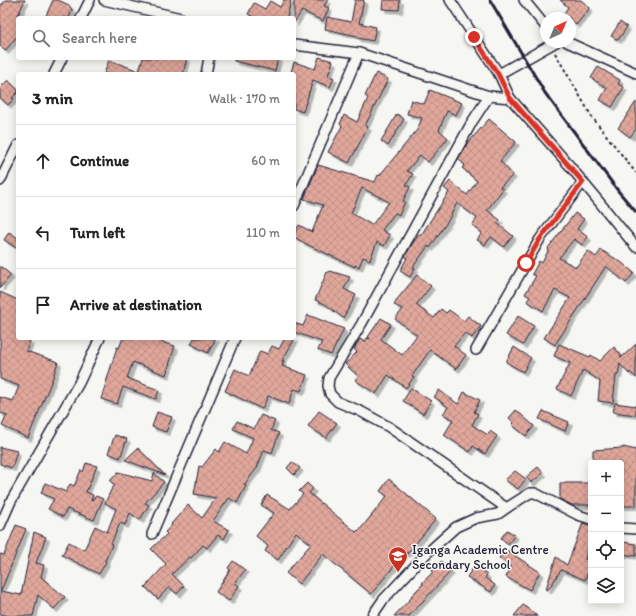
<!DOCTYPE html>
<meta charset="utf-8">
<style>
body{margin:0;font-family:Itim,sans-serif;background:#f2f2f2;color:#222}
.controls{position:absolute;right:12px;bottom:12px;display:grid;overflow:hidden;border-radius:4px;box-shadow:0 2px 10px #0003}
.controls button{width:36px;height:36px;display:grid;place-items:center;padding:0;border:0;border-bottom:1px solid #e0e0e0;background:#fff;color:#222;font:20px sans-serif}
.compass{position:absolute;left:540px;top:12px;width:36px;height:36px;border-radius:50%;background:#fff;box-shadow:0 2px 10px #0003;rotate:44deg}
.stop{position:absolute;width:12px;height:12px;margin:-9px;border:3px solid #d93025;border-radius:50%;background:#fff}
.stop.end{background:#d93025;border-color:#fff;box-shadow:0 1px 4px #0008}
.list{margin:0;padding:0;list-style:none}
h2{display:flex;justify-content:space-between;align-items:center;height:52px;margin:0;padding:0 16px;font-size:17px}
h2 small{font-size:13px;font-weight:400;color:#767676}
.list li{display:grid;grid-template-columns:26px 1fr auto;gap:12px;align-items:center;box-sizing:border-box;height:72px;padding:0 16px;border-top:1px solid #e0e0e0}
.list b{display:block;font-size:15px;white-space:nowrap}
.list em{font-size:13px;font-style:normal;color:#767676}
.icon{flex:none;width:22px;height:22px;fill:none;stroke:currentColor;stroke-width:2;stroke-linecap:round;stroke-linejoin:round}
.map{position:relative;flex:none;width:636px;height:616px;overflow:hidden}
.search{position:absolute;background:#fff;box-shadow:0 2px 10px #0003;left:16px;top:16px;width:280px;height:44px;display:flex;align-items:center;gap:10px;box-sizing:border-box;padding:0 14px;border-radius:4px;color:#767676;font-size:15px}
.panel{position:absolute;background:#fff;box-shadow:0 2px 10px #0003;left:16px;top:72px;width:280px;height:268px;border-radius:4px}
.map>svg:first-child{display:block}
</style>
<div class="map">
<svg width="636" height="616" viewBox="0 0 636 616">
<defs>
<pattern id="building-cross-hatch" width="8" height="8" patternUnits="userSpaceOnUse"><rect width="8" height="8" fill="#e0a79b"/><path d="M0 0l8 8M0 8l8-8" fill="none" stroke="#c08f86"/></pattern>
<filter id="shadow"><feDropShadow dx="3.5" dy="3.5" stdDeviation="0" flood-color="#0004"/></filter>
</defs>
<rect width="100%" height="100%" fill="#f6f6f2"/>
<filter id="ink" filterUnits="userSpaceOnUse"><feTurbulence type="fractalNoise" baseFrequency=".025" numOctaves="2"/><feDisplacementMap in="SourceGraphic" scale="8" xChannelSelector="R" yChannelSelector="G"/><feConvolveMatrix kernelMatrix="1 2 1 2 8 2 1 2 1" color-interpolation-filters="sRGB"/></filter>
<g filter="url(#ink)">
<g fill="url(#building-cross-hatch)" stroke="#22223b" fill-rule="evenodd" filter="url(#shadow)">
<polygon points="5,0 25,0 18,15 18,35 5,51 0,46 0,4 2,5"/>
<polygon points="53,0 58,0 69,5 72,10 69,18 45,18"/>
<polygon points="284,0 291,0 287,18 255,18 248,14 254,3 265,9 270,1 280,7"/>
<polygon points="294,0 328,0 324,6 329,8 323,21 302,11 294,23"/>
<polygon points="355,0 364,0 359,23 376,27 373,41 357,38 357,36 325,29 327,17 351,22"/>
<polygon points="383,0 400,0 399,10 382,9"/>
<polygon points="560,0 581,0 590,8 576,25 570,20 570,18 567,18 563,15 568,7"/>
<polygon points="620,22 627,27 618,40 611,36"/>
<polygon points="319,57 333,61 328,76 334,78 330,87 313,80 303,112 294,109 294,73 291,72 294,62 315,69"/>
<polygon points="143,58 187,58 183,74 104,74 109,60 139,71"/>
<polygon points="234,58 278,58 275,71 234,61"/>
<polygon points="598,67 620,80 618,84 624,87 612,107 600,100 607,88 591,78"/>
<polygon points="376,73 388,79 365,126 368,127 349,163 328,152 342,126 340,124 344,115 357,122 368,98 365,96"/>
<polygon points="8,80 18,90 18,92 12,98 14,99 8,105 0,98 0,88"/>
<path d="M430,90L462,103L456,115L447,111L439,130L448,138L428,162L420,155L407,171L413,174L406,185L410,187L403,201L405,202L399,215L395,213L382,230L390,235L384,246L377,242L370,260L363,257L359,267L355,265V267L306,244L294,237V234L299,225L312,232L323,205L304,199L318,165L375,182L378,175L379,176L417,130L422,118L407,114L411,100L424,104ZM362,188L389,202L372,225L351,213Z"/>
<polygon points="636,102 636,129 630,137 618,128"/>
<polygon points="397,114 404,119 388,146 381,141"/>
<polygon points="489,119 516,142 500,161 513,175 500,187 503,189 487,210 500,220 497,223 513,236 504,247 491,237 485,245 477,240 482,233 472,225 477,218 457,203 449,219 430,248 428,246 413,267 415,268 410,277 400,271 407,258 405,256 413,243 419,234 421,235 449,192 444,188 450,181 467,195 477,181 462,168 465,165 458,159 467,144"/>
<polygon points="575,213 584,219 577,229 588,237 582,245 574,239 559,258 576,267 588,251 596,257 601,250 621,262 634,273 626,283 606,266 555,345 544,338 570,298 555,290 543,311 527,301 530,297 525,294 536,276 532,274 539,261 542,263 549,249 548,248"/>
<polygon points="9,232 18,238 18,249 4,240"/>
<polygon points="0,266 11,275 0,288"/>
<polygon points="330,271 350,277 344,289 356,295 343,318 325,304 315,300 327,272 329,272"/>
<polygon points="417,275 431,286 416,305 434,318 441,309 446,313 449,310 464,321 468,316 481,326 472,338 465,333 454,346 466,355 456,369 430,350 412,376 414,377 406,388 388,375 376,394 355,380 358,376 345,364 357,352 354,349 360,339 365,342 367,338 370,339 368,337 381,318 391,324 381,339 402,355 417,335 395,319 403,309 394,305 399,297"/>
<polygon points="0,292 18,300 18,338 22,338 30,341 26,351 58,362 52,380 28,438 2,426 7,415 0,413 0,397 13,401 19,386 0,379"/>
<polygon points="308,315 344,329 331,355 318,350 322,342 294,332 294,323 303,326"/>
<polygon points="518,316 534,326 523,345 506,335"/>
<polygon points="123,338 162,338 161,342 175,346 166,375 133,362 127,378 159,390 156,399 123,387 117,404 101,399 117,347 119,348"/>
<polygon points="194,338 216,338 208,353 191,344"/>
<polygon points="285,338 295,338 282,361 284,361 282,366 307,375 301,391 294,389 289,404 268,396 262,409 225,391 235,369 249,376 260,351 268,354 272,346 279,349"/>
<polygon points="559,344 590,357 591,355 600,361 614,347 621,355 621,358 636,344 636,378 630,372 629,374 620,364 618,375 616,375 613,403 598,401 600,381 583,370 571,396 557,389 570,363 554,356"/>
<polygon points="514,347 531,358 523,372 506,362"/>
<polygon points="411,388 431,401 423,414 403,401"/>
<polygon points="439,390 458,404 464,392 480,400 474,412 478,414 472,425 488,435 490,431 497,436 485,454 473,446 470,452 444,435 453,420 443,414 448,407 434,397"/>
<polygon points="615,403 636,406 636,415 613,412"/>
<polygon points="516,410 534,426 526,436 512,425 514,423 509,418"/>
<polygon points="319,411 337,423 326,438 308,426"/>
<polygon points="543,411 569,422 565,431 539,419"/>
<polygon points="157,412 172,417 166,432 152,427"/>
<polygon points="261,415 275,421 271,430 279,433 272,453 264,450 257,468 244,485 246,486 237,503 229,498 213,521 229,530 224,539 218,535 207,548 203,545 191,558 190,557 172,574 184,586 177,594 169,587 158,599 145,587 166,564 151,549 167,534 165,532 172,525 171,524 188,505 202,518 216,498 194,494 199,466 202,467 216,449 219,452 225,442 246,454 253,438 233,429 237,421 254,429"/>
<polygon points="115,435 127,439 120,458 108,453"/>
<polygon points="0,447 17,451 12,468 0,464"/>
<polygon points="623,447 636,450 636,506 621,506 621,463 593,463 593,450 623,448"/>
<polygon points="138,448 165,475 125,460"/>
<polygon points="292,462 300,468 294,475 287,468"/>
<polygon points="86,463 97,466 86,492 93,495 91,501 96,496 103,499 94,520 67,509 63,517 48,509 54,499 41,493 45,483 66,492 70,484 74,486 81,470 83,472"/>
<polygon points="538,467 543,473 531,483 526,477"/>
<polygon points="515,471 526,479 518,489 505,480"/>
<polygon points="118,472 152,481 154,473 164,482 145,503 149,505 140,520 130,513 125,525 120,523 111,544 112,545 105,561 106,562 99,574 62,555 69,542 84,550 95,526 107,532 116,509 105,503 112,488 115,486 110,481"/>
<polygon points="389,479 436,519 407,554 406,552 371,594 323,554 299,584 286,573 311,544 296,532 278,560 265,551 268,546 256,536 274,513 261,505 267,495 290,509 303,494 299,491 307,483 313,489 309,493 356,532 358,530 359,531 387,496 380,491"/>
<polygon points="560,483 591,483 591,505 572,505 560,499"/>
<polygon points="583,523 591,526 591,549 588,548 585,559 591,561 591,565 585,580 561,570 548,590 546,589 556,557 567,565"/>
<polygon points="16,525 26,529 1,591 21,595 34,532 46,537 36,563 44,565 41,577 65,597 54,609 38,595 33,616 9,616 0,614 0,554 4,555"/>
<polygon points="507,530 515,535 508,544 501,538"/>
<polygon points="623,542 636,544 636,556 621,554"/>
<polygon points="505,549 540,572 530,590 506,577 511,567 499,558"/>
<polygon points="233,561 245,570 235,583 239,586 229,601 216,592 230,570 228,568"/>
<polygon points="441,561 451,571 409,616 394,616 412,597 411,596 423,584 422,583 433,572 432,571"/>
<polygon points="475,565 487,575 485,578 495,585 491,592 467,577"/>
<polygon points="523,605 537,616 514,616"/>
</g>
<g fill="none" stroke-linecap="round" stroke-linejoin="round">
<g stroke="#22223b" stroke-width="12">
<g id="minor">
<polyline points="104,0 181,18"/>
<polyline points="450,0 499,74 510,98 569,165 636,247"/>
<polyline points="524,0 546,27"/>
<polyline points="81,18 90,0"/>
<polyline points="567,42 636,73"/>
<polyline points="294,45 359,53 489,96 510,98"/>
<polyline points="54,74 62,58"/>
<polyline points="206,74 209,58"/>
<polyline points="499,74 556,42"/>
<polyline points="489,96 472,122 362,323 329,378 328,386 330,394 338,402 360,411 389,427 505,507 508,507 530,493 535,493 578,515 591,519"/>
<polyline points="0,181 18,145"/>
<polyline points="294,206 359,53"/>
<polyline points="476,350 540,239 583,182"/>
<polyline points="0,526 11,501 79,383 100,338"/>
<polyline points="621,528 636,529"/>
<polyline points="152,534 235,338"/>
<polyline points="372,616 383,600 426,554 456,527 476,518 498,514 508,507"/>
</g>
</g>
<polyline stroke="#22223b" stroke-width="2" stroke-dasharray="3 3" stroke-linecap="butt" points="555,53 592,117 636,173"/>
<use href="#minor" stroke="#f6f6f2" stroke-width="9"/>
<polyline stroke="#22223b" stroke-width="3" points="490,0 545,93 619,192 636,212"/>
</g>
</g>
<g fill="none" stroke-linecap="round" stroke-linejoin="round" filter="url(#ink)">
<polyline stroke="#d93025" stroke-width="5" points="474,37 498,74 510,98 583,182 540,239 526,263"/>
</g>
<defs>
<g id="school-pin" transform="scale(1)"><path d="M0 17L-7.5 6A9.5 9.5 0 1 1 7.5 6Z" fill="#c8321e" stroke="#f6f6f2"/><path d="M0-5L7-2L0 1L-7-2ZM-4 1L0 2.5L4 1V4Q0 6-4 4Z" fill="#fff"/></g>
</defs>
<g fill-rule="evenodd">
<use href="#school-pin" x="398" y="556"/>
</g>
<g text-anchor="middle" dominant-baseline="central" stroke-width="3" stroke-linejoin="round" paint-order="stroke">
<g font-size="13" fill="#22223b" stroke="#f6f6f2" text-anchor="start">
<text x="412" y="549">Iganga Academic Centre<tspan x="412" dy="15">Secondary School</tspan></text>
</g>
</g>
</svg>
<div class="controls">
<button>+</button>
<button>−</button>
<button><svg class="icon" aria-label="locate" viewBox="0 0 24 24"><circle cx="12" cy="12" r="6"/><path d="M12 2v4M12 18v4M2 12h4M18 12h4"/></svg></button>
<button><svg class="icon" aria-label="layers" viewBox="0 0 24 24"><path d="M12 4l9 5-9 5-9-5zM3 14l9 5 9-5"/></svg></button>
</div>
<svg class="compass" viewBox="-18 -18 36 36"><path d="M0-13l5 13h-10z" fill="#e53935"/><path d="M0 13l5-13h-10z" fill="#767676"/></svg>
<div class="stop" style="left:526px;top:263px"></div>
<div class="stop end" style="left:474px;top:37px"></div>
<div class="search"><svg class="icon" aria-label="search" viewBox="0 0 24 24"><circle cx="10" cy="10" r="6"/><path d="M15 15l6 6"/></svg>Search here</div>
<section class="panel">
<h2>3 min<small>Walk · 170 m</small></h2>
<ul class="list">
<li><svg class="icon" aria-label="ahead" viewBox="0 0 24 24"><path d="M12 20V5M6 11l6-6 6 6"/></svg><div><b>Continue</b></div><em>60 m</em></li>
<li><svg class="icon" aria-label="left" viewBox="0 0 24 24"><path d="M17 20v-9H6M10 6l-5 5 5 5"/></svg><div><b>Turn left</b></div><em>110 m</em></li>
<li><svg class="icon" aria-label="arrive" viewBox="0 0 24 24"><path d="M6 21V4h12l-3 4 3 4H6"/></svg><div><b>Arrive at destination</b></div></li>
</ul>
</section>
</div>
